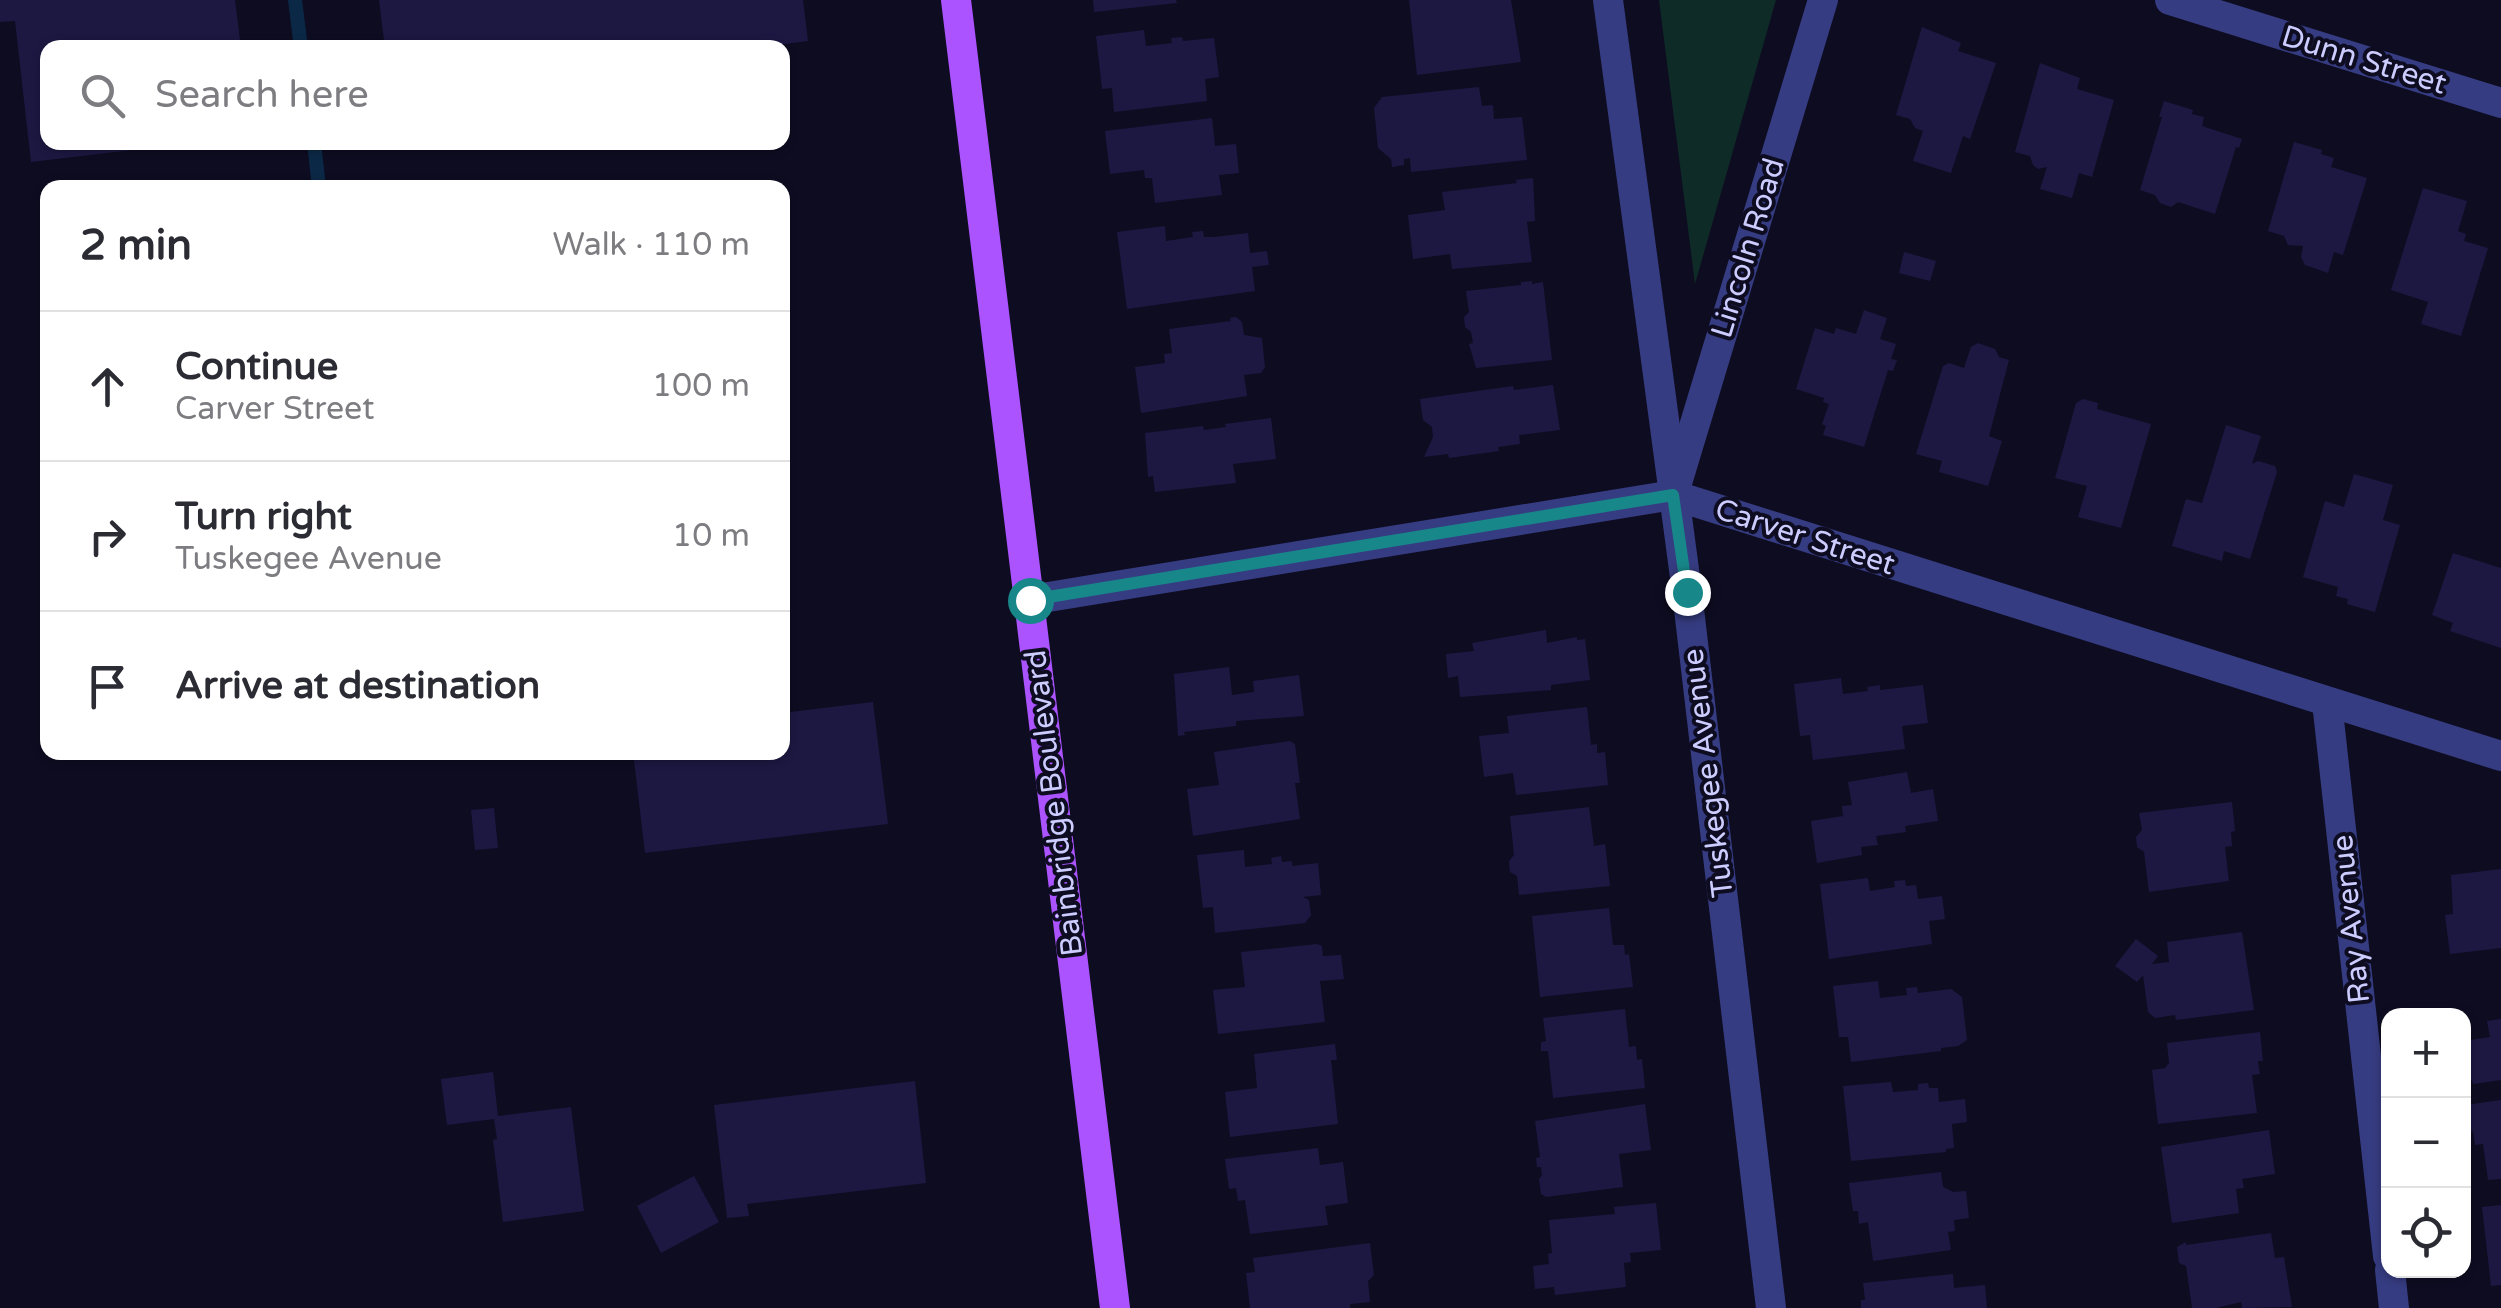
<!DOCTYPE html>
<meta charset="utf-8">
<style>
body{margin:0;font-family:"Varela Round",sans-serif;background:#f2f2f3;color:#2b2b33}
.controls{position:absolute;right:30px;bottom:30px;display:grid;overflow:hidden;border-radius:20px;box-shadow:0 2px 8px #0004}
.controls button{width:90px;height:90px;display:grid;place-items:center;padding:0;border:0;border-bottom:2px solid #e1e1e2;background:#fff;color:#2b2b33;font:50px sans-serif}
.stop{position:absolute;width:30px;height:30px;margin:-22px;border:8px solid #188789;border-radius:50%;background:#fff}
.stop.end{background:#188789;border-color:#fff;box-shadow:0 2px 10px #0008}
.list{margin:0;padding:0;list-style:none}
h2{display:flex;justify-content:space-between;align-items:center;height:130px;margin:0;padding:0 40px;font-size:42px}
h2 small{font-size:32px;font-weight:400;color:#7c7c81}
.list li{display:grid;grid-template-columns:65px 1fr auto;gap:30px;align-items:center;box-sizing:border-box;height:150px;padding:0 40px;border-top:2px solid #e1e1e2}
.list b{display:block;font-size:38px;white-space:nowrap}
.list p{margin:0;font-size:32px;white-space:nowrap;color:#7c7c81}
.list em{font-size:32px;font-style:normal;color:#7c7c81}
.icon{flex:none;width:55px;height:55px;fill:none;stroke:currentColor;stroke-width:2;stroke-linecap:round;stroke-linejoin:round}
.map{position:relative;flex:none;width:2501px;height:1308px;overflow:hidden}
.search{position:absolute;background:#fff;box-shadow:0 2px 8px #0004;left:40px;top:40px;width:750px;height:110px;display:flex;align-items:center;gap:25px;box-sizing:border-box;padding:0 35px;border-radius:20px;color:#7c7c81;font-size:38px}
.panel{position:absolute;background:#fff;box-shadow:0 2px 8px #0004;left:40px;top:180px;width:750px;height:580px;border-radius:20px}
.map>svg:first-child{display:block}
</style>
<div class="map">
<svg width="2501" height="1308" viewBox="0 0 2501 1308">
<rect width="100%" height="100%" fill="#0e0c21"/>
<polygon fill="#0f2b27" points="1659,0 1776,0 1695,284"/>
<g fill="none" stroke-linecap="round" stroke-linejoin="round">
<g stroke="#0b2946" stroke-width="14">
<polyline points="295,0 301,48"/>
<polyline points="314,142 319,188"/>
</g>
</g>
<g fill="#1c1842">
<polygon points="0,0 235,0 241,48 48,48 48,142 174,145 31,162 15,21 0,22"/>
<polygon points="379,0 803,0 808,41 754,48 385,48"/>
<polygon points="1093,0 1176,0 1177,3 1094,12"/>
<polygon points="1409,0 1511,0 1521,62 1417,75"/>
<polygon points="1922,27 1961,43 1958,51 1996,63 1970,139 1963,136 1951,173 1913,161 1923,131 1915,128 1910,119 1896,115"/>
<polygon points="1144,30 1146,46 1172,43 1171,38 1182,37 1183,41 1214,38 1219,77 1205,79 1207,101 1114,112 1112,88 1102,89 1096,36"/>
<polygon points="2040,63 2080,78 2077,89 2114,100 2092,177 2079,173 2072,198 2040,189 2047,167 2038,169 2033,165 2030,156 2015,152"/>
<polygon points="1479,87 1482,106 1493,105 1494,119 1522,117 1527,160 1411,172 1410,158 1404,159 1404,165 1392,167 1391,159 1378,148 1374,108 1382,97"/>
<polygon points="2164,101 2193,110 2192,114 2204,117 2202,126 2242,139 2239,148 2236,147 2215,214 2178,202 2171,207 2160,203 2155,195 2140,190 2162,117 2159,117"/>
<polygon points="1212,118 1215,146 1236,144 1239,173 1219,175 1222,195 1155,203 1152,178 1145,178 1144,170 1110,174 1105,131"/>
<polygon points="2294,142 2322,150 2321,154 2334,158 2331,167 2367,178 2343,255 2334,252 2328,273 2305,265 2301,257 2303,246 2288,245 2284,236 2268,231"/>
<polygon points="1533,178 1535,221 1527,222 1532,262 1452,269 1450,254 1413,259 1408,215 1445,210 1442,192 1517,183 1516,180"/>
<polygon points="2423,188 2467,201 2458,231 2466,234 2464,241 2488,248 2461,336 2421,324 2428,302 2391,290"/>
<polygon points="1165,226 1166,241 1193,237 1192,232 1203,231 1204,237 1214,237 1248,233 1250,253 1267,251 1269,265 1252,267 1255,291 1127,309 1117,232"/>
<polygon points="1904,252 1936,261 1930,281 1899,273"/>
<polygon points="1532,281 1532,284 1543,282 1552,360 1476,368 1469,344 1473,343 1471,332 1465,327 1464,317 1469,312 1466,291 1521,285 1521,282"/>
<polygon points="1864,310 1887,318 1880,339 1896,344 1891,359 1897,360 1893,371 1888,370 1864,447 1823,435 1826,426 1822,424 1829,404 1823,402 1824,398 1796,389 1815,328 1834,334 1836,328 1856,334"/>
<polygon points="1236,317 1242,322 1244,335 1262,338 1265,367 1261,373 1244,375 1247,396 1141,413 1135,367 1165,363 1164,354 1172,353 1169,329 1231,321 1230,318"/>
<polygon points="1978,343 1995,349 1999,357 2009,360 1989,436 2002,441 1988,486 1939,472 1942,461 1916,454 1943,366 1949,363 1964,368 1971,347"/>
<polygon points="1553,385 1560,430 1519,435 1520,444 1498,447 1499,451 1449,458 1448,454 1424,457 1433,437 1432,427 1423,420 1420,399 1513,386 1514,390"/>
<polygon points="2083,399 2098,403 2097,409 2151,424 2121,528 2078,517 2087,486 2055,478 2076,403"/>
<polygon points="1271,418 1276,459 1233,464 1236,483 1155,492 1153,476 1148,477 1145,433 1203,426 1204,430 1226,427 1225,424"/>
<polygon points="2226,425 2261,436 2252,464 2258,461 2275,466 2277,472 2250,559 2224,551 2222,561 2172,546 2186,499 2202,503"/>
<polygon points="2354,474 2393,485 2383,520 2400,525 2375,612 2347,604 2348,599 2336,596 2338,587 2303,577 2325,501 2344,507"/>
<polygon points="2453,553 2501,568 2501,648 2450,631 2453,623 2432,615"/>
<polygon points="1546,630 1547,643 1577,637 1577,640 1585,639 1590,680 1551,685 1551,690 1460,697 1458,676 1448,678 1446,654 1474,651 1472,643"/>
<polygon points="1229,667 1232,695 1254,692 1253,681 1299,675 1304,716 1236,721 1236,726 1184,732 1185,735 1178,736 1174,674"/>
<polygon points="1841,678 1843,694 1868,691 1867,687 1880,685 1880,690 1923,685 1928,723 1902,726 1905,749 1813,760 1810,735 1800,736 1794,684"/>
<polygon points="873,702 888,824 645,853 633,752 782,752 782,713"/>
<polygon points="1587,707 1591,745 1597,744 1597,753 1605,752 1608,785 1516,795 1513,773 1484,777 1479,736 1509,733 1507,716"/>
<polygon points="1290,741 1295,744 1300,783 1295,783 1300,819 1193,836 1187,789 1219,785 1214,752"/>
<polygon points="1907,772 1911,793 1933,789 1938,821 1905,826 1906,832 1876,836 1878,845 1861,847 1862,855 1817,863 1811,821 1843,816 1842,806 1852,805 1848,782"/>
<polygon points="2232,802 2235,831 2231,832 2232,846 2225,847 2229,881 2149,892 2144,852 2137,847 2136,837 2142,830 2139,813"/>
<polygon points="1589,807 1594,846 1605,844 1610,886 1519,895 1517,876 1510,872 1509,861 1514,855 1510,816"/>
<polygon points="494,808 498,848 475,850 471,810"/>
<polygon points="1244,850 1245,867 1272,864 1271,858 1281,856 1282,862 1292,861 1292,866 1318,863 1321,895 1303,897 1309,900 1311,915 1305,923 1215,933 1213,907 1203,908 1197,855"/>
<polygon points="2501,869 2501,948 2450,954 2445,915 2453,914 2451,875"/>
<polygon points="1868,878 1870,891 1895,887 1894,881 1905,880 1906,886 1916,885 1918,899 1942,896 1945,919 1929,921 1932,944 1829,959 1820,884"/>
<polygon points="1609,908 1613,945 1624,945 1625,955 1629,954 1633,987 1540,997 1532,916"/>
<polygon points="2242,932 2254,1010 2176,1020 2175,1015 2155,1018 2148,1012 2143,975 2137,982 2115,966 2136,939 2158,956 2152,964 2169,962 2167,942"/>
<polygon points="1317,944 1322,946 1323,956 1341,955 1344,979 1320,981 1325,1022 1218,1034 1213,990 1245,987 1241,952"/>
<polygon points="1878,981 1880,998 1907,995 1906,988 1917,987 1918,993 1951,989 1962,997 1967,1040 1958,1046 1941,1048 1941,1051 1851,1062 1848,1037 1839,1037 1833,986"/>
<polygon points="1625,1009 1629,1047 1636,1046 1637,1060 1642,1059 1645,1088 1553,1098 1548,1051 1541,1051 1541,1042 1546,1041 1543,1018"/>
<polygon points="2501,1019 2501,1080 2473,1084 2472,1080 2466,1081 2464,1041 2490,1037 2487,1021"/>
<polygon points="2260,1032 2263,1061 2258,1061 2260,1074 2252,1075 2257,1113 2158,1124 2152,1070 2165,1068 2169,1063 2167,1043"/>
<polygon points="1335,1044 1337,1060 1331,1060 1338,1124 1230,1137 1225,1092 1257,1088 1254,1054"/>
<polygon points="493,1072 498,1116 571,1107 584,1211 503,1222 493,1140 497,1139 494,1119 447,1125 441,1079"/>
<polygon points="915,1081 926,1183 747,1204 749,1216 727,1218 714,1105"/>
<polygon points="1891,1082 1893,1092 1918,1090 1918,1084 1928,1083 1929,1088 1938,1088 1939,1102 1965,1099 1967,1122 1952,1124 1954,1148 1946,1149 1946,1152 1851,1161 1843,1086"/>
<polygon points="2501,1100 2501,1179 2488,1180 2483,1144 2475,1145 2473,1131 2469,1132 2465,1105"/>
<polygon points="1645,1104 1651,1150 1619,1154 1623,1187 1546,1197 1541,1194 1539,1179 1542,1175 1541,1167 1537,1167 1536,1158 1540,1157 1535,1121"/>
<polygon points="2269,1130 2275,1174 2242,1179 2244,1188 2236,1189 2239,1213 2172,1223 2161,1147"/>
<polygon points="1318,1148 1320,1165 1343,1162 1348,1203 1325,1206 1328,1225 1250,1234 1245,1200 1238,1201 1236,1188 1229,1189 1225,1159"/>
<polygon points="1941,1172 1943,1187 1953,1192 1966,1191 1969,1218 1954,1220 1955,1231 1948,1232 1951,1250 1873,1261 1868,1222 1859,1224 1858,1211 1853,1211 1849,1183"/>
<polygon points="694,1176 719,1222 661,1253 637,1206"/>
<polygon points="1656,1203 1661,1250 1630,1253 1631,1262 1624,1263 1626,1287 1555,1295 1554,1287 1535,1289 1533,1266 1549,1264 1548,1254 1552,1253 1549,1220 1615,1214 1614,1207"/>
<polygon points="2501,1205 2501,1285 2491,1286 2482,1207"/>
<polygon points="2271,1233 2275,1258 2284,1257 2292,1307 2242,1308 2241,1302 2216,1308 2192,1308 2186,1266 2179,1263 2177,1247 2186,1242 2186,1245"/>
<polygon points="1370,1243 1374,1275 1368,1281 1370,1302 1350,1304 1350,1308 1250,1308 1246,1273 1255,1272 1253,1258"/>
<polygon points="1953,1274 1954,1288 1985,1285 1987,1308 1861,1308 1861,1300 1865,1300 1863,1283"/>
</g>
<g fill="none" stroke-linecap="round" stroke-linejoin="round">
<g stroke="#363c81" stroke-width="30">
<polyline points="1608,0 1687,592 1771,1308"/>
<polyline points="2170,0 2501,103"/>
<polyline points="1677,483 1823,0"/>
<polyline points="1030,600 1673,495 2501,756"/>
<polyline points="2327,702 2388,1256"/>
<polyline points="2390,1270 2394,1308"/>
</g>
<polyline stroke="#aa53ff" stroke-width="30" points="956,0 1115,1308"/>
</g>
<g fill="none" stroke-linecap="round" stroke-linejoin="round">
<polyline stroke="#188789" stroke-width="12" points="1030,600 1673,495 1687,592"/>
</g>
<g text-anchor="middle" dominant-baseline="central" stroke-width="8" stroke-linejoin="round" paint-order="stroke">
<g font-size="30" fill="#ccf" stroke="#0e0c21">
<text transform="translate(2364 60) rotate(17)">Dunn Street</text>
<text transform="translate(1748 248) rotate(-73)">Lincoln Road</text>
<text transform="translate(1805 537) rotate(18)">Carver Street</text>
<text transform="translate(1708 773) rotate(-97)">Tuskegee Avenue</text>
<text transform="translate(1054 803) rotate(-97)">Bainbridge Boulevard</text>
<text transform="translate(2351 919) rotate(-96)">Ray Avenue</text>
</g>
</g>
</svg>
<div class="controls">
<button>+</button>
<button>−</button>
<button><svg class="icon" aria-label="locate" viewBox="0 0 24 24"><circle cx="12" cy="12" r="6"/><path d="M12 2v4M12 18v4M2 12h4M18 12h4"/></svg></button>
</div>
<div class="stop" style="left:1030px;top:600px"></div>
<div class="stop end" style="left:1687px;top:592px"></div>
<div class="search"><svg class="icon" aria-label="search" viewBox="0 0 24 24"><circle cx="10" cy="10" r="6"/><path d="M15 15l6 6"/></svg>Search here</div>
<section class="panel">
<h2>2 min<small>Walk · 110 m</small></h2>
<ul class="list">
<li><svg class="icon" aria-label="ahead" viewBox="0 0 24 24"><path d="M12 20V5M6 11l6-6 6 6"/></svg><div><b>Continue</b><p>Carver Street</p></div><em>100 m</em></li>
<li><svg class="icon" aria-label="right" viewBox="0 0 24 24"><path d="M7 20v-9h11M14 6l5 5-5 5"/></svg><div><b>Turn right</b><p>Tuskegee Avenue</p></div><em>10 m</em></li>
<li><svg class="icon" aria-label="arrive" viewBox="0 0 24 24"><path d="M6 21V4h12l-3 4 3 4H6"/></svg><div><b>Arrive at destination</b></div></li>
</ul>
</section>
</div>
